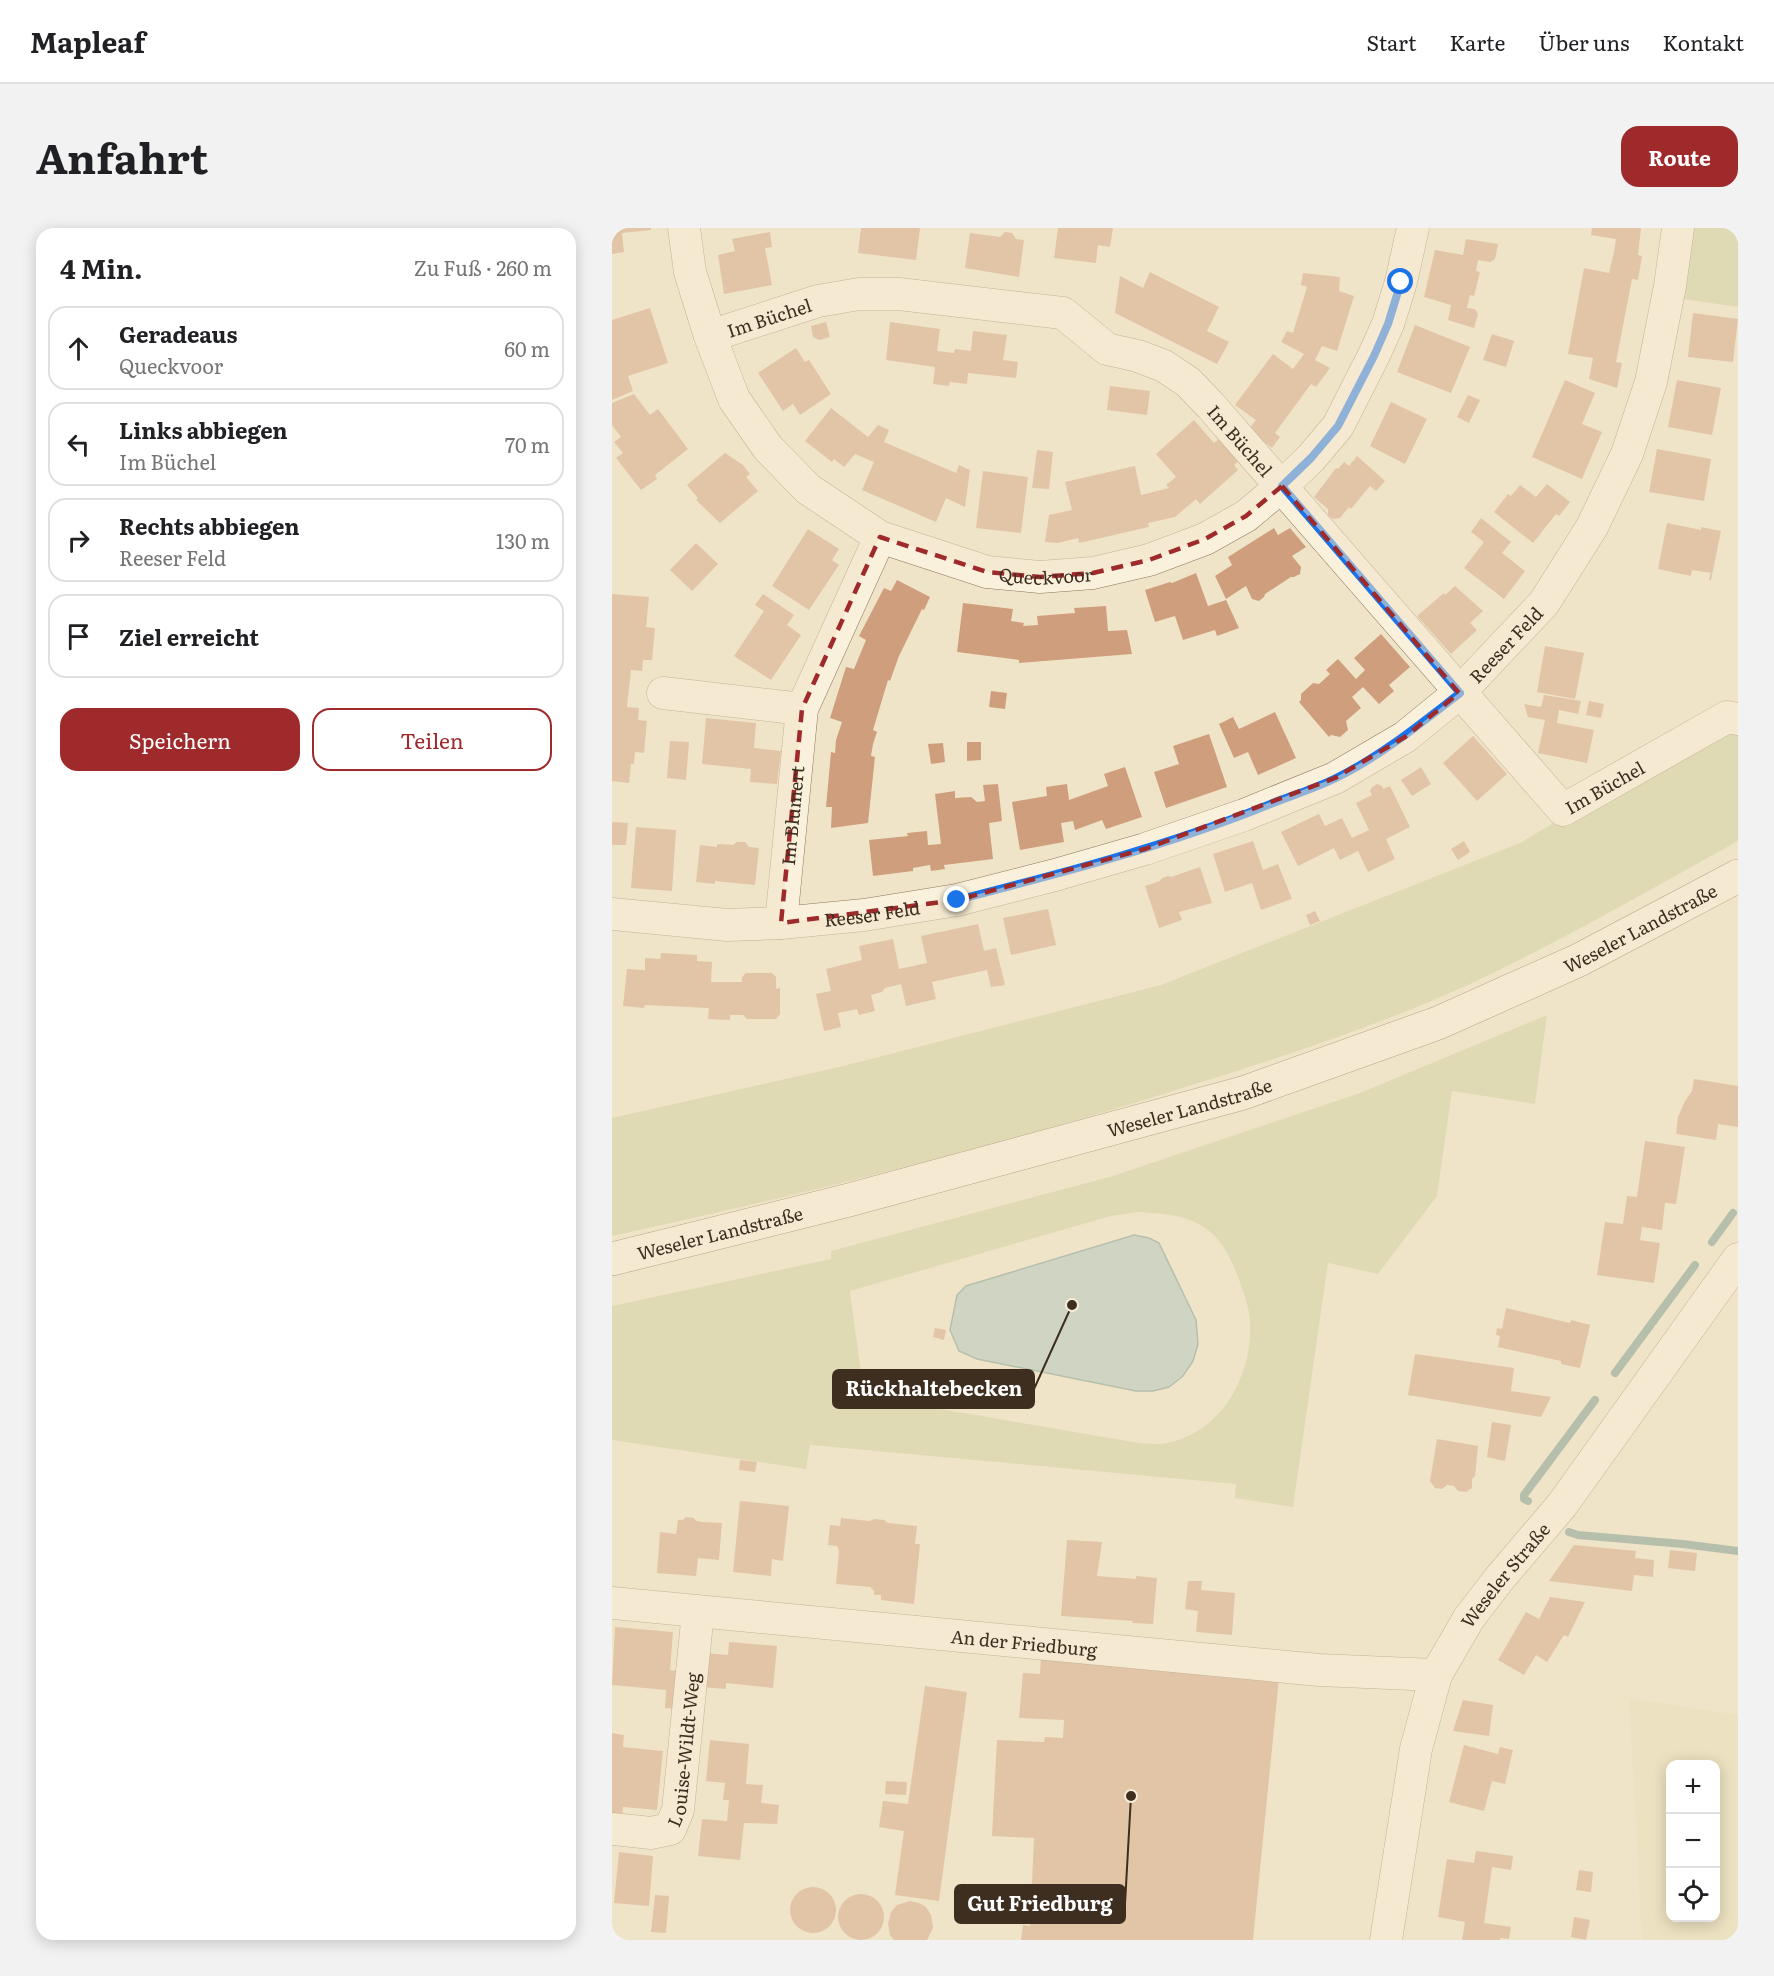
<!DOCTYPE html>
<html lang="de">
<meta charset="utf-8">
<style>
body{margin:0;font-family:Literata,serif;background:#f2f2f2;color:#202124}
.controls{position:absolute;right:18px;bottom:18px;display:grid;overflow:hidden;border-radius:12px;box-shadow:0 3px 15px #0003}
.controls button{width:54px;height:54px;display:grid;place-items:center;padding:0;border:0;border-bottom:2px solid #e0e0e0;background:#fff;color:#202124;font:30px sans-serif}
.stop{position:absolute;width:18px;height:18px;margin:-14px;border:4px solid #1a73e8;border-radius:50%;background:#fff}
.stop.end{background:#1a73e8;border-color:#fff;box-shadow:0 2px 6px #0008}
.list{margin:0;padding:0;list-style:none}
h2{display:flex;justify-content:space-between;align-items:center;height:78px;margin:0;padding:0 24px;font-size:26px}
h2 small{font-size:20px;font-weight:400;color:#757577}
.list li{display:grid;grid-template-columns:39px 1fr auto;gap:18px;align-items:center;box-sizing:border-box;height:84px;margin:0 12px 12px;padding:0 12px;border:2px solid #e0e0e0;border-radius:18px}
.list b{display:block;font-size:22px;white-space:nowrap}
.list p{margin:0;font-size:20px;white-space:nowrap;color:#757577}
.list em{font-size:20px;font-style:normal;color:#757577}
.actions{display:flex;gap:12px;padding:18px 24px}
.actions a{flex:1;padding:14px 0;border:2px solid #9e2a2b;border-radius:18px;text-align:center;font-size:21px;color:#9e2a2b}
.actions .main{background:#9e2a2b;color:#fff}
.icon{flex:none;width:33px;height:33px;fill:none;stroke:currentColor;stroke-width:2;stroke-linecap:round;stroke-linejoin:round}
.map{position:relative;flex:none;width:1126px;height:1712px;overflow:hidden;border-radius:18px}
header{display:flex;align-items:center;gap:36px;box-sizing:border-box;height:84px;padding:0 30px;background:#fff;border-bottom:2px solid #e0e0e0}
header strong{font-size:28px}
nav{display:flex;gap:33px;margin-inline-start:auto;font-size:21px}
.intro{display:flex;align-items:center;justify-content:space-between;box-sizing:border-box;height:144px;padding:0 36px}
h1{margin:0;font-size:42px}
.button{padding:15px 27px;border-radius:18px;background:#9e2a2b;color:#fff;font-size:21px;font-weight:700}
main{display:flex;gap:36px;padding:0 36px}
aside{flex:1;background:#fff;border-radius:18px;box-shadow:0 3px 15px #0003}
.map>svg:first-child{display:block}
</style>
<header>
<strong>Mapleaf</strong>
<nav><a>Start</a><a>Karte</a><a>Über uns</a><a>Kontakt</a></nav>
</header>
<div class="intro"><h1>Anfahrt</h1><a class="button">Route</a></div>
<main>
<aside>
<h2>4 Min.<small>Zu Fuß · 260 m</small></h2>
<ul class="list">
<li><svg class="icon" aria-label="ahead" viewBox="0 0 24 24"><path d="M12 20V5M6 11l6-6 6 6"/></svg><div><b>Geradeaus</b><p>Queckvoor</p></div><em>60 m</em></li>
<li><svg class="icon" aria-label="left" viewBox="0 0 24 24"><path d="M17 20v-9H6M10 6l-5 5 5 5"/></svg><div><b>Links abbiegen</b><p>Im Büchel</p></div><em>70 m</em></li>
<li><svg class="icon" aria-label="right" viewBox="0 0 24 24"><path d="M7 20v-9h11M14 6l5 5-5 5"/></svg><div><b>Rechts abbiegen</b><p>Reeser Feld</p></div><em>130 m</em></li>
<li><svg class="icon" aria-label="arrive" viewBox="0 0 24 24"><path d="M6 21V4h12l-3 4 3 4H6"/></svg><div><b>Ziel erreicht</b></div></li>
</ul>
<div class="actions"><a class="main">Speichern</a><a>Teilen</a></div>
</aside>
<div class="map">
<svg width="1126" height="1712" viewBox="0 0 1126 1712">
<rect width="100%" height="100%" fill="#f0e4c8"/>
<path fill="#e6deb5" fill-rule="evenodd" d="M1017,1470L1126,1487V1712H1030ZM1058,1536H1104V1690H1058Z"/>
<g fill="#c9cf9b" fill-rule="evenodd">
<polygon points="1081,0 1126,0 1126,79 1071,71"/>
<path d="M1126,498V613C1038,662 951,712 860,755C769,797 673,828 577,858C388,918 194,966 0,1008V890L231,838L549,757L908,615L950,590Z"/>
<path d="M935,787L923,876L840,863L825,968L766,1046L716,1035L681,1279L623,1270L624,1256L198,1217L194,1241L0,1212V1078L219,1031V1023L501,948L748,865ZM527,984C551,986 573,986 593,1000C610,1011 619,1031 626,1049C631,1063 637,1078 638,1093C641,1146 611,1204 555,1215C546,1217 536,1215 527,1215L252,1168L238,1063L499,988Z"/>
</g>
<polygon fill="#a9c4bc" stroke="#6f938a" stroke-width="1.5" points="522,1007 537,1010 547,1015 584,1092 586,1116 581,1133 571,1148 557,1159 541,1163 524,1163 365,1131 347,1123 338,1102 345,1067 354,1058"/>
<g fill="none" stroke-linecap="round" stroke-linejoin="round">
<g stroke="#6f938a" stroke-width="8">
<polyline points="1100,1014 1121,985"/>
<polyline points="1003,1145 1083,1037"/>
<polyline points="916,1273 912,1271 912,1267 983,1172"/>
<polyline points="957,1304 966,1307 1071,1316 1126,1323"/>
</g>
</g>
<g fill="#cf9f7d">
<polygon points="0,0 39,0 39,2 10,5 12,24 0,26"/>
<polygon points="249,0 308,0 304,32 246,25"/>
<polygon points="446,0 501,0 498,19 486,17 484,35 442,30"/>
<polygon points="980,0 1029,0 1026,27 1030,28 1026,52 1020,51 1004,134 1010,135 1005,160 977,151 981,130 956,126 972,40 997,45 1002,24 1004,11 979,7"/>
<polygon points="158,4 160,19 153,20 160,57 112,66 106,27 123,23 120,11"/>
<polygon points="393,4 400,5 404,11 412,12 407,49 353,40 358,5 388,9"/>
<polygon points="854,11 886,16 883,31 878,34 866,32 864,43 868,44 862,68 858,67 855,80 863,81 866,86 862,100 836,92 839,77 812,69 823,22 851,27"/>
<polygon points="538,44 607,79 595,103 617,114 605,136 503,85 508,48 531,60"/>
<polygon points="691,45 728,49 727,63 742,68 725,123 710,118 703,132 718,140 704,159 699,156 663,205 668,209 660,220 636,202 644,192 623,177 661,126 681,141 692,126 669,114 675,103 681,105 695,59 689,57"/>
<polygon points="38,80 56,135 16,148 21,163 0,172 0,92"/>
<polygon points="1081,85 1126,91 1121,134 1076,129"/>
<polygon points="214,94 218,109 207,112 201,109 199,98"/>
<polygon points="278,94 328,101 325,123 342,125 343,121 359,123 361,103 395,107 391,132 406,134 404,150 356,145 355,156 338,154 337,158 321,156 323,139 274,132"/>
<polygon points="803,97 858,119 839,165 785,144"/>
<polygon points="880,106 902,113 894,139 871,132"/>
<polygon points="184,120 193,134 197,132 219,166 188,187 181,176 171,183 146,145"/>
<polygon points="953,152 983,165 970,196 990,204 970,251 920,229"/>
<polygon points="1065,152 1109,160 1100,207 1056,199"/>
<polygon points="498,158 538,163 535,187 495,182"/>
<polygon points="22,166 38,187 46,181 76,221 43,247 45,251 29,262 4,230 11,225 2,214 9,209 0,197 0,175"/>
<polygon points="856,167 868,172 857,195 845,189"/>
<polygon points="779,174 815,191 793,236 758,218"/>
<polygon points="219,180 256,209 266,197 277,202 272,214 344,245 347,237 358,242 353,279 334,270 324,294 250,262 262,234 243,226 232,239 222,231 220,234 193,213"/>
<polygon points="582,192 602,215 612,207 631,229 622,237 626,242 588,276 584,271 563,289 536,295 537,299 467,315 466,310 446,315 433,314 437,287 460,282 453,254 523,238 529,267 557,260 554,257 564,249 544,226"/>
<polygon points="1045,221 1099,231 1092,273 1037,264"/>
<polygon points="425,222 441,224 437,261 420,260"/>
<polygon points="113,225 131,237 138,246 134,249 146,263 108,295 84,272 86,270 75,257"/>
<polygon points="745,228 773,253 764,263 758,258 739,281 737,279 728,290 721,291 716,287 716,281 702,269 724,240 726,241 732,234 737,238"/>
<polygon points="371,243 416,249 409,305 364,300"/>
<polygon points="935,256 958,274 947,288 944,286 921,315 882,284 896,266 899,268 908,257 924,269"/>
<polygon points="869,290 899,314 890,325 913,343 892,371 852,340 872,314 859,304"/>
<polygon points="1055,295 1089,302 1089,299 1109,303 1099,352 1097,352 1099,345 1080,342 1079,348 1046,341"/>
<polygon points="662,300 666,307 678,300 694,319 680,328 689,339 688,346 682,349 679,349 653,366 652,369 647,373 640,371 634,358 614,371 603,348 620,337 616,329"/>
<polygon points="196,301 227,321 220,332 227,337 197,382 160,358"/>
<polygon points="84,315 106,336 80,363 58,342"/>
<polygon points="584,345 596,378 614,372 627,400 605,408 603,402 571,412 563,388 543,394 533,362 558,354 560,355"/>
<polygon points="285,352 318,369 312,382 310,381 287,428 278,453 276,452 261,502 265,504 261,516 259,528 263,529 256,595 219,600 220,579 214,579 219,524 223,525 224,512 230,494 218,490 234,439 242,441 254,412 247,408 272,360 279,363"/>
<polygon points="843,358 871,383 858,395 865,402 839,426 805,388 832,365 833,367"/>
<polygon points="0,366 37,369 34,399 43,400 40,432 31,432 30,443 19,442 15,479 27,480 26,492 35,493 32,525 23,524 22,536 19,536 17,555 0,553"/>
<polygon points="151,366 182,387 175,397 189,407 159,452 122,428 152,383 143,377"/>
<polygon points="351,375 401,381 399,393 412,395 411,398 426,397 425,388 463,385 462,380 494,378 496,403 515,402 520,426 407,435 407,432 345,424"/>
<polygon points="769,406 798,439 777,457 782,463 767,476 751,459 740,469 749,480 734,493 736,502 728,509 719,507 717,509 687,474 689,472 689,466 701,455 707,456 718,446 714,442 726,431 744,451 753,442 742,430"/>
<polygon points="933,418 972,425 963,471 925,464"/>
<polygon points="379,463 395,465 393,481 377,479"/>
<polygon points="932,467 969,473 966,486 947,482 945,495 982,502 975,535 926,525 933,492 916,489 912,476 929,479"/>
<polygon points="977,473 992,476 989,490 974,487"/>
<polygon points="663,484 684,530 646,547 636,524 622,530 607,496 621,489 627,501"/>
<polygon points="94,490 144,495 142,520 169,523 165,556 138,554 139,541 90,536"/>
<polygon points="597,506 615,559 554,580 542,544 567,536 561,518"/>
<polygon points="861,508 895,546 865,573 831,535"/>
<polygon points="58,513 77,514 74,552 55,550"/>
<polygon points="355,514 369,514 369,532 355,533"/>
<polygon points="331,515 333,534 319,536 316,516"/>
<polygon points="513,539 530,589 494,601 490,592 463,602 461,593 449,595 452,614 408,622 400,574 435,568 434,559 455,556 457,572 496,558 492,546"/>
<polygon points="809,539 819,556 800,568 789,552"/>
<polygon points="386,556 390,593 377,595 381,631 332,637 333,641 319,643 318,637 301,640 301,643 261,648 257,612 296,608 295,605 315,603 316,617 329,616 323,566 343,563 343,570 359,569 365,574 373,573 371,557"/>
<polygon points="765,556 770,558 771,561 778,558 798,599 774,611 783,631 756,644 746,623 728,632 722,620 686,638 669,604 707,586 713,598 730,590 740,610 757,602 744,575 760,567 758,563 760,559"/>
<polygon points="0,594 16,595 14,617 0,617"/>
<polygon points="24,599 64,602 60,663 19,660"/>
<polygon points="641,613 651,642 666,636 680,671 649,682 640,655 613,664 601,626"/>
<polygon points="852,613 858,624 846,632 839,621"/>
<polygon points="125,614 133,614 137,619 147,620 143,657 103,653 103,656 84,654 88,617 105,619 105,616 121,617"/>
<polygon points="588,639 600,675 567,684 570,692 547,700 533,658 548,653 550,650 556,648 559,649"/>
<polygon points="436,681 444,717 399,727 391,690"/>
<polygon points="703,683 708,693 698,697 694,687"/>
<polygon points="366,696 372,723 384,720 393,757 379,759 375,742 320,754 324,771 294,778 289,756 273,760 270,764 259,767 263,783 247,787 245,781 226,785 229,799 212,803 204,766 219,763 214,741 250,732 247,718 281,711 287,741 315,735 309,708"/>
<polygon points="49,725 85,727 85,733 100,734 99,754 130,754 130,749 134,745 160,745 164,749 164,761 168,760 168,786 164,791 135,791 131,787 118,787 118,792 96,791 97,780 33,777 32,780 11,778 15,741 33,742 33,730 48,731"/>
<polygon points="1082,851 1126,858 1126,899 1106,896 1104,912 1064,906 1066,889 1073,873 1080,863"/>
<polygon points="1033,913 1073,919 1064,976 1053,975 1050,1002 1030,999 1028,1012 1048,1015 1042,1055 985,1047 993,994 1011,996 1015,968 1025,969"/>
<polygon points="894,1080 958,1095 959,1092 978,1097 968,1140 949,1136 949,1133 886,1119 888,1108 884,1107 885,1100 890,1101"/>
<polygon points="323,1100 334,1102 332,1112 321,1109"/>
<polygon points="803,1126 902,1140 899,1163 939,1169 929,1189 796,1167"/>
<polygon points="880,1194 899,1197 893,1233 875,1229"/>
<polygon points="825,1211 866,1218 863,1248 860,1251 860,1260 854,1264 846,1263 842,1258 835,1257 830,1261 823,1260 818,1253"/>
<polygon points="128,1232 145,1234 143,1244 127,1242"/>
<polygon points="128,1273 177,1278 171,1333 160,1331 159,1348 121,1344"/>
<polygon points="74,1289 82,1290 84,1293 90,1294 110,1295 107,1332 86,1330 84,1348 45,1345 48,1304 64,1306 66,1292 71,1292"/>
<polygon points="229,1290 257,1293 263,1291 272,1292 276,1295 305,1298 303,1316 308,1316 302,1376 269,1372 269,1367 262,1367 262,1363 258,1359 224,1356 227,1323 225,1318 216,1317 218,1297 228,1298"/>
<polygon points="455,1312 490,1314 485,1348 524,1351 524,1348 545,1350 541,1396 520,1395 521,1393 449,1388"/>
<polygon points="962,1317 1024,1323 1023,1330 1042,1332 1041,1349 1022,1347 1020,1363 937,1353"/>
<polygon points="1058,1322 1085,1325 1083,1343 1056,1340"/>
<polygon points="576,1353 590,1353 589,1362 623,1365 620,1407 584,1404 586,1383 573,1381"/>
<polygon points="938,1369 973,1374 956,1409 952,1407 935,1434 924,1427 912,1447 886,1432 914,1384 927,1391"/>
<polygon points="3,1399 61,1404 58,1442 71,1444 67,1481 53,1480 54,1462 0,1457"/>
<polygon points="117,1414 165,1418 161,1460 114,1455 114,1461 90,1459 93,1425 116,1427"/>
<polygon points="429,1428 667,1450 641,1712 409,1712 411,1697 418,1698 422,1610 380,1608 385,1512 432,1514 433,1509 451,1510 452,1492 407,1490 411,1445 428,1446"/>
<polygon points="313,1458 355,1464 327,1673 283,1667 292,1603 267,1599 271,1573 296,1576"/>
<polygon points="851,1472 881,1477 877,1508 841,1503"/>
<polygon points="0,1505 12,1507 11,1519 51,1523 45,1582 11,1579 10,1591 0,1590"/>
<polygon points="98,1512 137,1516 134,1556 151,1557 149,1575 167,1577 165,1596 132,1595 128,1632 86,1628 90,1591 115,1593 117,1572 111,1572 113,1555 94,1553"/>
<polygon points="852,1517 886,1526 888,1519 901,1522 893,1556 880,1553 872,1583 837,1574"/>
<polygon points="274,1553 295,1554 294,1567 273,1566"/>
<polygon points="864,1623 901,1628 899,1642 880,1639 872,1695 899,1699 897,1711 888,1710 888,1712 850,1712 853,1694 826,1689 835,1631 862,1635"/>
<polygon points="7,1624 41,1628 37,1678 2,1675"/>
<polygon points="967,1642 981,1644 979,1664 964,1662"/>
<circle cx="201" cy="1682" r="23"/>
<circle cx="249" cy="1689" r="23"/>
<polygon points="43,1667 57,1668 54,1705 39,1704"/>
<polygon points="298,1673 307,1675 314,1679 319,1687 321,1700 315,1712 282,1712 278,1707 276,1696 279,1684 285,1677"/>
<polygon points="962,1689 978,1692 974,1712 959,1709"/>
</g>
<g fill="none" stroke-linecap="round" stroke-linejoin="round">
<g stroke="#8d765c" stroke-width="33">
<g id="minor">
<path id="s1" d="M72,0L78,44L98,108L122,171L156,220L196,261L268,309L375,344L428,349L481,345L537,332L593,311L634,288L670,258L699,230L726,198L762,127L776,96L789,54L801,0"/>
<path id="s2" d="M98,108L206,73L247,66H287L451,85L495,121L526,128L552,138L576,154L599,178L951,582L1115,489L1126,491"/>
<polyline points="51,465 190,481"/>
<path id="s3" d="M0,686L115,697L169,695L252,687L345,672L443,647L533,621L632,587L723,550L793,509L847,465L932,375L980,299L1015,226L1039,154L1058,58L1066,0"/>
<path id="s4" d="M169,695L190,481L268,309"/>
<path id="s5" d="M0,1375L707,1442L824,1447"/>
<path id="s6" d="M0,1601L39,1605L58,1601L66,1582L86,1384"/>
<path id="s7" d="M774,1712L804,1521L824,1447L857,1390L887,1351L950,1277L1126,1031"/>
</g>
</g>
<g stroke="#6f573f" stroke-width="34">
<g id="secondary">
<path id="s8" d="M0,1031L237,972L631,865L826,795L967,732L1126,648"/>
</g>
</g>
<use href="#minor" stroke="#faf1dc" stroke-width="32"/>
<use href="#secondary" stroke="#faf1dc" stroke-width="33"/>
</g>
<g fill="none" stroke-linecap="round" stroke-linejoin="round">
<path stroke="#1a73e8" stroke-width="8" d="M345,672C450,645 555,618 656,577C678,568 702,561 724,550C769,528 808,496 848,465L670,258L699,230L726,198L762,128L776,96L789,54"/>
</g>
<path d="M0 0H1126V1712H0ZM670,258L847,465L793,509L723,550L533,621L345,672L169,695L190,481L268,309L375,344L428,349L481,345L537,332L593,311L634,288Z" fill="#f0e4c8" fill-opacity=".55" fill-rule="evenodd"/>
<path fill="none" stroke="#9e2a2b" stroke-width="4.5" stroke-dasharray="12 8" stroke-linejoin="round" d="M670,258L847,465L793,509L723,550L533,621L345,672L169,695L190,481L268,309L375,344L428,349L481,345L537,332L593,311L634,288Z"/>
<g text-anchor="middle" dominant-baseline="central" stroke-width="4.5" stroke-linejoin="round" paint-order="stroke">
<g font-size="18" fill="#3d2e20" stroke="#f7eed8">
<text stroke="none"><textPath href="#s2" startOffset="62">Im Büchel</textPath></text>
<text stroke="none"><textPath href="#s2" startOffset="584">Im Büchel</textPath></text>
<text stroke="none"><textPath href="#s1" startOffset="554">Queckvoor</textPath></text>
<text stroke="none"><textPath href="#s3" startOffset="963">Reeser Feld</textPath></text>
<text stroke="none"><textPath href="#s2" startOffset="1122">Im Büchel</textPath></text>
<text stroke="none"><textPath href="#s4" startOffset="108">Im Blumert</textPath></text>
<text stroke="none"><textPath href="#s3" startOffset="261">Reeser Feld</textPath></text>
<text stroke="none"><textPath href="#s8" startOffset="1083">Weseler Landstraße</textPath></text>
<text stroke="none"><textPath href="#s8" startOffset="597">Weseler Landstraße</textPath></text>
<text stroke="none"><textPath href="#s8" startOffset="111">Weseler Landstraße</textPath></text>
<text stroke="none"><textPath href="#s7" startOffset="392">Weseler Straße</textPath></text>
<text stroke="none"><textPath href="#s5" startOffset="414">An der Friedburg</textPath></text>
<text stroke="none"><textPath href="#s6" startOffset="140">Louise-Wildt-Weg</textPath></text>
</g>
</g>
<path fill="none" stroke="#3d2e20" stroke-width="2" d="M460 1077L422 1161M519 1568L513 1676"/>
<g fill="#3d2e20" stroke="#f7eed8" stroke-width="2">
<circle cx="460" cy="1077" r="6"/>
<circle cx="519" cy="1568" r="6"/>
</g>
<g fill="#3d2e20" stroke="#3d2e20" stroke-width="2">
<rect x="221" y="1142" width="201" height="38" rx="6"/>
<rect x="343" y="1657" width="170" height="38" rx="6"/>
</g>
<g font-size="20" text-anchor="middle" font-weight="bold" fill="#fff">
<text x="322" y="1168">Rückhaltebecken</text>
<text x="428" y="1683">Gut Friedburg</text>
</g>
</svg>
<div class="controls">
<button>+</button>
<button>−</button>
<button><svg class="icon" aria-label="locate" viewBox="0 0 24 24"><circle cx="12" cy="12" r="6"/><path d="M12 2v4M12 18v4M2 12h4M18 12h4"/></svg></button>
</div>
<div class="stop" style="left:789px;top:54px"></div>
<div class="stop end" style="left:345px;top:672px"></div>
</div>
</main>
